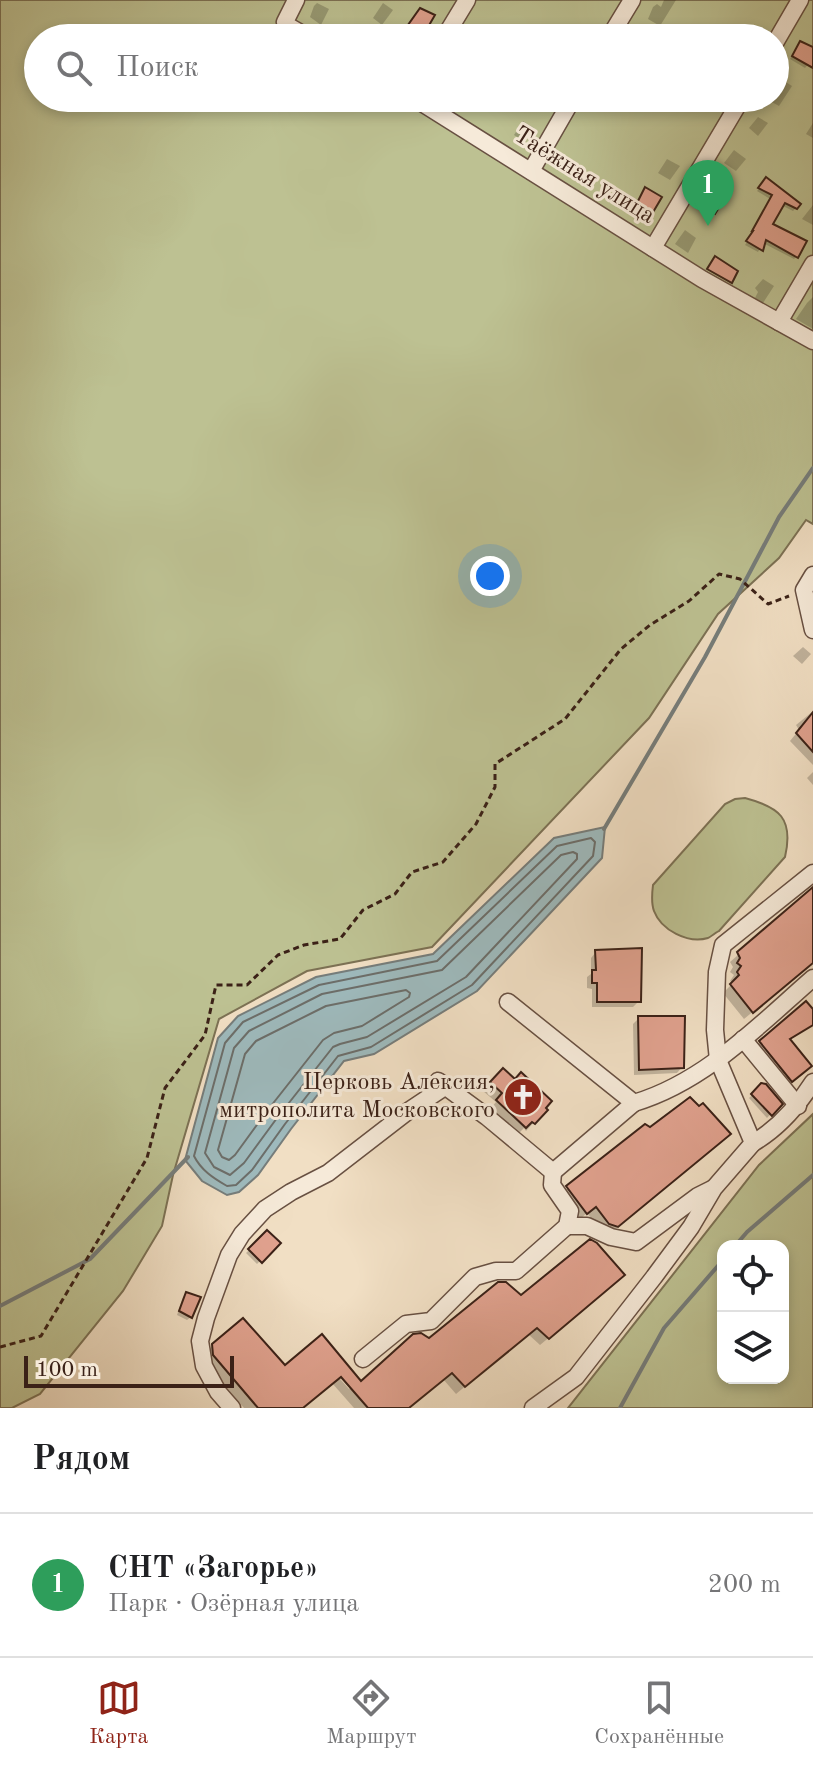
<!DOCTYPE html>
<html lang="ru">
<meta charset="utf-8">
<style>
body{margin:0;font-family:"Old Standard TT",serif;background:#f2f2f2;color:#202124}
.controls{position:absolute;right:24px;bottom:24px;display:grid;overflow:hidden;border-radius:16px;box-shadow:0 4px 12px #0003}
.controls button{width:72px;height:72px;display:grid;place-items:center;padding:0;border:0;border-bottom:2px solid #e0e0e0;background:#fff;color:#202124;font:40px sans-serif}
.scale{position:absolute;left:24px;bottom:20px;width:210px;box-sizing:border-box;padding-left:8px;border:4px solid #3b2117;border-top:0;font-size:22px;line-height:28px;white-space:nowrap;color:#3b2117;-webkit-text-stroke:6px #f6ead9;paint-order:stroke}
.you{position:absolute;left:490px;top:576px;width:28px;height:28px;margin:-20px;border:6px solid #fff;border-radius:50%;background:#1a73e8;box-shadow:0 0 0 12px #1a73e833}
.badge{display:grid;place-items:center;width:52px;height:52px;border-radius:50%;background:#8f2418;color:#fff;font-size:26px;font-weight:700}
.pin{position:absolute;translate:-50% -66px;filter:drop-shadow(0 2px 4px #0008)}
.pin::after{content:'';position:absolute;top:42px;width:28px;height:24px;background:inherit;clip-path:polygon(0 0,100% 0,50% 100%)}
.list{margin:0;padding:0;list-style:none}
h2{display:flex;justify-content:space-between;align-items:center;height:104px;margin:0;padding:0 32px;font-size:34px}
h2 small{font-size:26px;font-weight:400;color:#757577}
.list li{display:grid;grid-template-columns:52px 1fr auto;gap:24px;align-items:center;box-sizing:border-box;height:144px;padding:0 32px;border-top:2px solid #e0e0e0}
.list b{display:block;font-size:30px;white-space:nowrap}
.list p{margin:0;font-size:26px;white-space:nowrap;color:#757577}
.list em{font-size:26px;font-style:normal;color:#757577}
.icon{flex:none;width:44px;height:44px;fill:none;stroke:currentColor;stroke-width:2;stroke-linecap:round;stroke-linejoin:round}
.map{position:relative;flex:none;width:813px;height:1408px;overflow:hidden}
.search{position:absolute;background:#fff;box-shadow:0 4px 12px #0003;left:24px;right:24px;top:24px;height:88px;display:flex;align-items:center;gap:20px;box-sizing:border-box;padding:0 28px;border-radius:44px;color:#757577;font-size:30px}
.sheet{height:248px;background:#fff}
nav{display:flex;justify-content:space-around;align-items:center;box-sizing:border-box;height:112px;border-top:2px solid #e0e0e0;background:#fff;font-size:22px;color:#757577}
nav a{display:grid;justify-items:center;gap:4px}
nav .on{color:#8f2418}
.map>svg:first-child{display:block}
</style>
<div class="map">
<svg width="813" height="1408" viewBox="0 0 813 1408">
<rect width="100%" height="100%" fill="#f1dfc4"/>
<filter id="stains"><feTurbulence type="fractalNoise" baseFrequency=".0025" numOctaves="4"/><feColorMatrix values="0 0 0 0 .2 0 0 0 0 .09 0 0 0 0 .02 0 0 0 .5 -.17"/></filter>
<radialGradient id="worn" r=".72"><stop offset=".6" stop-color="#630" stop-opacity="0"/><stop offset="1" stop-color="#630" stop-opacity=".3"/></radialGradient>
<g fill="#bdc192" stroke="#7c7154" stroke-width="2" fill-rule="evenodd">
<path d="M0,0H813V524L806,520L779,558L718,614L649,718L432,947L307,971L219,1019L173,1175L162,1226L123,1291L40,1394L12,1408H0ZM38,38H775V98H38Z"/>
<path d="M745,798C779,807 794,818 785,857L719,931C718,931 709,938 708,938C688,944 661,930 654,911C651,903 652,893 653,885L725,804L735,799Z"/>
<path d="M813,1114V1408H568L759,1165ZM783,1246V1378H723V1246Z"/>
</g>
<polygon fill="#9ebabd" stroke="#767d7b" stroke-width="2" points="605,827 602,858 477,991 374,1054 344,1061 291,1129 258,1175 239,1192 227,1195 202,1181 185,1160 218,1038 238,1016 316,977 433,954 554,838"/>
<g fill="#0003" fill-rule="evenodd">
<polygon points="664,0 676,0 660,26 648,19 653,7 657,4 661,7"/>
<polygon points="317,3 329,9 321,25 310,17 314,6"/>
<polygon points="383,3 393,10 382,25 373,18"/>
<polygon points="417,14 422,33 419,36 406,29"/>
<polygon points="734,31 746,38 715,38 720,32 729,36"/>
<polygon points="800,43 813,50 813,58 805,68 790,59"/>
<polygon points="781,79 792,86 779,106 768,100 770,98 775,98 775,88"/>
<polygon points="527,98 539,98 535,103"/>
<polygon points="758,117 768,123 758,136 749,128"/>
<polygon points="523,121 534,128 525,142 514,135"/>
<polygon points="813,123 813,138 806,134"/>
<polygon points="734,150 746,159 736,171 724,163"/>
<polygon points="667,159 680,166 670,180 658,173"/>
<polygon points="767,180 796,208 793,211 781,205 770,225 797,256 794,259 763,243 758,252 745,245 752,235 750,234 770,199 757,191"/>
<polygon points="645,189 659,198 647,217 634,209"/>
<polygon points="704,190 713,212 710,216 695,208"/>
<polygon points="813,205 813,225 802,219"/>
<polygon points="685,230 696,238 688,253 675,244"/>
<polygon points="763,279 774,286 763,303 755,298 758,292 755,288"/>
<polygon points="813,297 813,329 796,319 807,303"/>
<polygon points="803,647 811,654 802,664 793,656"/>
<polygon points="812,712 813,713 813,765 790,741 799,730 796,725"/>
<polygon points="813,772 813,785 807,778"/>
<polygon points="813,890 813,962 744,1019 723,993 733,983 730,981 734,975 730,972 733,967 730,962"/>
<polygon points="596,952 639,1001 633,1007 592,1007 592,989 587,988 587,977 591,974 591,958"/>
<polygon points="813,1012 813,1025 789,1040 804,1070 786,1085 755,1047 760,1042"/>
<polygon points="639,1018 682,1067 677,1073 634,1075 633,1024"/>
<polygon points="503,1071 545,1110 526,1131 524,1128 517,1135 490,1109 496,1102 483,1091"/>
<polygon points="762,1086 780,1104 767,1118 749,1098"/>
<polygon points="721,1141 609,1234 601,1231 587,1213 579,1220 560,1196 568,1188"/>
<polygon points="267,1233 278,1243 257,1264 246,1253"/>
<path d="M615,1283L540,1345L528,1334L456,1394L443,1379L408,1408H354L332,1383L302,1408H244L206,1363L205,1354L213,1345L284,1368L322,1337L361,1384L430,1340L521,1298ZM336,1368L351,1387L349,1389L333,1371Z"/>
<polygon points="187,1294 191,1317 187,1320 177,1315 183,1297"/>
</g>
<g fill="none" stroke-linecap="round" stroke-linejoin="round">
<g stroke="#6c6e6a" stroke-width="2">
<path d="M591,838L595,842L593,856L472,985L371,1047L338,1056L285,1124L252,1170L236,1185L227,1186C213,1178 201,1170 194,1156L225,1043L243,1022L319,985L437,961L557,846Z"/>
<polygon points="573,852 577,854 577,859 466,977 367,1037 340,1044 333,1047 277,1118 244,1163 230,1175 214,1167 205,1153 234,1048 249,1031 322,994 442,970 561,855"/>
<polygon points="406,990 410,993 409,997 362,1026 334,1033 323,1040 267,1111 235,1155 229,1160 222,1157 218,1150 245,1054 256,1041 326,1006"/>
</g>
<g stroke="#767d7b" stroke-width="4">
<polyline points="604,829 705,657 779,517 813,468"/>
<polyline points="735,1246 747,1232 813,1175"/>
<polyline points="0,1306 90,1259 188,1157"/>
<polyline points="620,1408 664,1328 723,1260"/>
</g>
</g>
<g fill="#e0a18e" stroke="#3b2117" stroke-width="2">
<polygon points="420,8 435,15 424,34 408,25"/>
<polygon points="800,41 813,47 813,68 792,56"/>
<polygon points="766,177 801,204 797,209 785,203 773,224 807,241 798,258 766,240 763,251 746,241 753,231 752,231 772,195 758,188"/>
<polygon points="707,184 726,196 715,214 697,204"/>
<polygon points="645,187 662,197 652,214 636,205"/>
<polygon points="715,256 738,271 732,283 707,269"/>
<polygon points="813,712 813,752 796,733"/>
<polygon points="813,887 813,963 753,1013 730,984 739,975 737,972 741,966 737,963 740,958 737,952"/>
<polygon points="642,948 641,1002 597,1002 597,983 592,983 592,970 596,970 595,950"/>
<polygon points="806,1001 813,1009 813,1025 790,1039 812,1066 792,1082 759,1041"/>
<polygon points="638,1016 685,1016 684,1068 639,1070"/>
<polygon points="503,1068 515,1079 521,1072 552,1101 546,1108 548,1110 535,1124 532,1122 526,1128 496,1100 502,1093 490,1082"/>
<polygon points="761,1083 766,1084 783,1104 772,1116 751,1094"/>
<polygon points="690,1097 699,1106 703,1103 731,1134 618,1227 609,1224 596,1207 587,1214 566,1186 645,1124 650,1127"/>
<polygon points="267,1230 281,1243 262,1263 248,1249"/>
<polygon points="590,1239 597,1243 625,1275 549,1339 537,1328 465,1387 452,1373 409,1408 368,1408 341,1377 303,1408 258,1408 213,1355 212,1344 243,1318 285,1365 322,1334 361,1381 413,1334 421,1333 429,1338 498,1282 506,1282 521,1295"/>
<polygon points="186,1292 201,1297 192,1318 179,1311"/>
</g>
<g fill="none" stroke-linecap="round" stroke-linejoin="round">
<g stroke="#685042" stroke-width="19">
<g id="minor">
<polyline points="296,0 285,22 290,27 309,38"/>
<polyline points="444,38 467,0"/>
<polyline points="609,38 632,0"/>
<polyline points="775,43 800,0"/>
<polyline points="414,98 702,279 813,341"/>
<polyline points="531,171 573,98"/>
<polyline points="653,248 742,98"/>
<polyline points="779,322 813,264"/>
<polyline points="813,575 804,590 813,630"/>
<path d="M508,1002L634,1103C705,1082 759,1025 813,978"/>
<polyline points="743,1039 798,1106"/>
<polyline points="438,1081 487,1117 553,1172 634,1103"/>
<path d="M753,1143C779,1128 797,1107 813,1082"/>
<polyline points="567,1226 587,1226 611,1237 636,1242 698,1196 712,1189"/>
<polyline points="363,1359 406,1324 431,1321 475,1277 496,1271 516,1271 567,1226 570,1211 552,1185 553,1172"/>
<polyline points="232,1408 218,1392 204,1366 200,1341 206,1318 229,1255 242,1234 265,1209 291,1192 328,1173 407,1112 440,1090 444,1086"/>
<polyline points="533,1408 576,1377 654,1277 691,1227 714,1188 753,1143 718,1060 715,1030 717,972 723,945 813,873"/>
</g>
</g>
<polyline stroke="#3b2117" stroke-width="3" stroke-dasharray="6 4" stroke-linecap="butt" points="0,1347 41,1336 147,1158 165,1088 205,1035 216,985 247,985 278,955 304,945 340,939 363,910 395,894 412,872 443,862 476,824 495,787 495,764 565,719 621,649 650,625 689,601 719,574 740,579 768,604 789,596"/>
<use href="#minor" stroke="#f6ead9" stroke-width="16"/>
</g>
<defs>
<g id="church-disc" transform="scale(2)"><circle r="9.5" fill="#8f2418" stroke="#f6ead9"/><path d="M-1.2-6h2.4v3.5h3.3v2.4h-3.3V6h-2.4V-.1h-3.3v-2.4h3.3Z" fill="#fff"/></g>
</defs>
<g fill-rule="evenodd">
<use href="#church-disc" x="523" y="1097"/>
</g>
<g text-anchor="middle" dominant-baseline="central" stroke-width="6" stroke-linejoin="round" paint-order="stroke">
<g font-size="24" fill="#3b2117" stroke="#f6ead9">
<text transform="translate(584 176) rotate(32)">Таёжная улица</text>
</g>
<g font-size="24" fill="#3b2117" stroke="#f6ead9" text-anchor="end">
<text x="495" y="1083">Церковь Алексия,<tspan x="495" dy="28">митрополита Московского</tspan></text>
</g>
</g>
<rect width="100%" height="100%" filter="url(#stains)"/>
<rect width="100%" height="100%" fill="url(#worn)"/>
</svg>
<div class="controls">
<button><svg class="icon" aria-label="locate" viewBox="0 0 24 24"><circle cx="12" cy="12" r="6"/><path d="M12 2v4M12 18v4M2 12h4M18 12h4"/></svg></button>
<button><svg class="icon" aria-label="layers" viewBox="0 0 24 24"><path d="M12 4l9 5-9 5-9-5zM3 14l9 5 9-5"/></svg></button>
</div>
<div class="scale">100 m</div>
<div class="you"></div>
<div class="pin badge" style="left:708px;top:226px;background:#2e9e5b">1</div>
<div class="search"><svg class="icon" aria-label="search" viewBox="0 0 24 24"><circle cx="10" cy="10" r="6"/><path d="M15 15l6 6"/></svg>Поиск</div>
</div>
<section class="sheet">
<h2>Рядом<small></small></h2>
<ul class="list">
<li><span class="badge" style="background:#2e9e5b">1</span><div><b>СНТ «Загорье»</b><p>Парк · Озёрная улица</p></div><em>200 m</em></li>
</ul>
</section>
<nav>
<a class="on"><svg class="icon" aria-label="map" viewBox="0 0 24 24"><path d="M3 6l6-2 6 2 6-2v14l-6 2-6-2-6 2zM9 4v14M15 6v14"/></svg>Карта</a>
<a><svg class="icon" aria-label="directions" viewBox="0 0 24 24"><path d="M12 3l9 9-9 9-9-9zM9 14v-3h6M13 9l2 2-2 2"/></svg>Маршрут</a>
<a><svg class="icon" aria-label="saved" viewBox="0 0 24 24"><path d="M7 4h10v16l-5-4-5 4z"/></svg>Сохранённые</a>
</nav>
